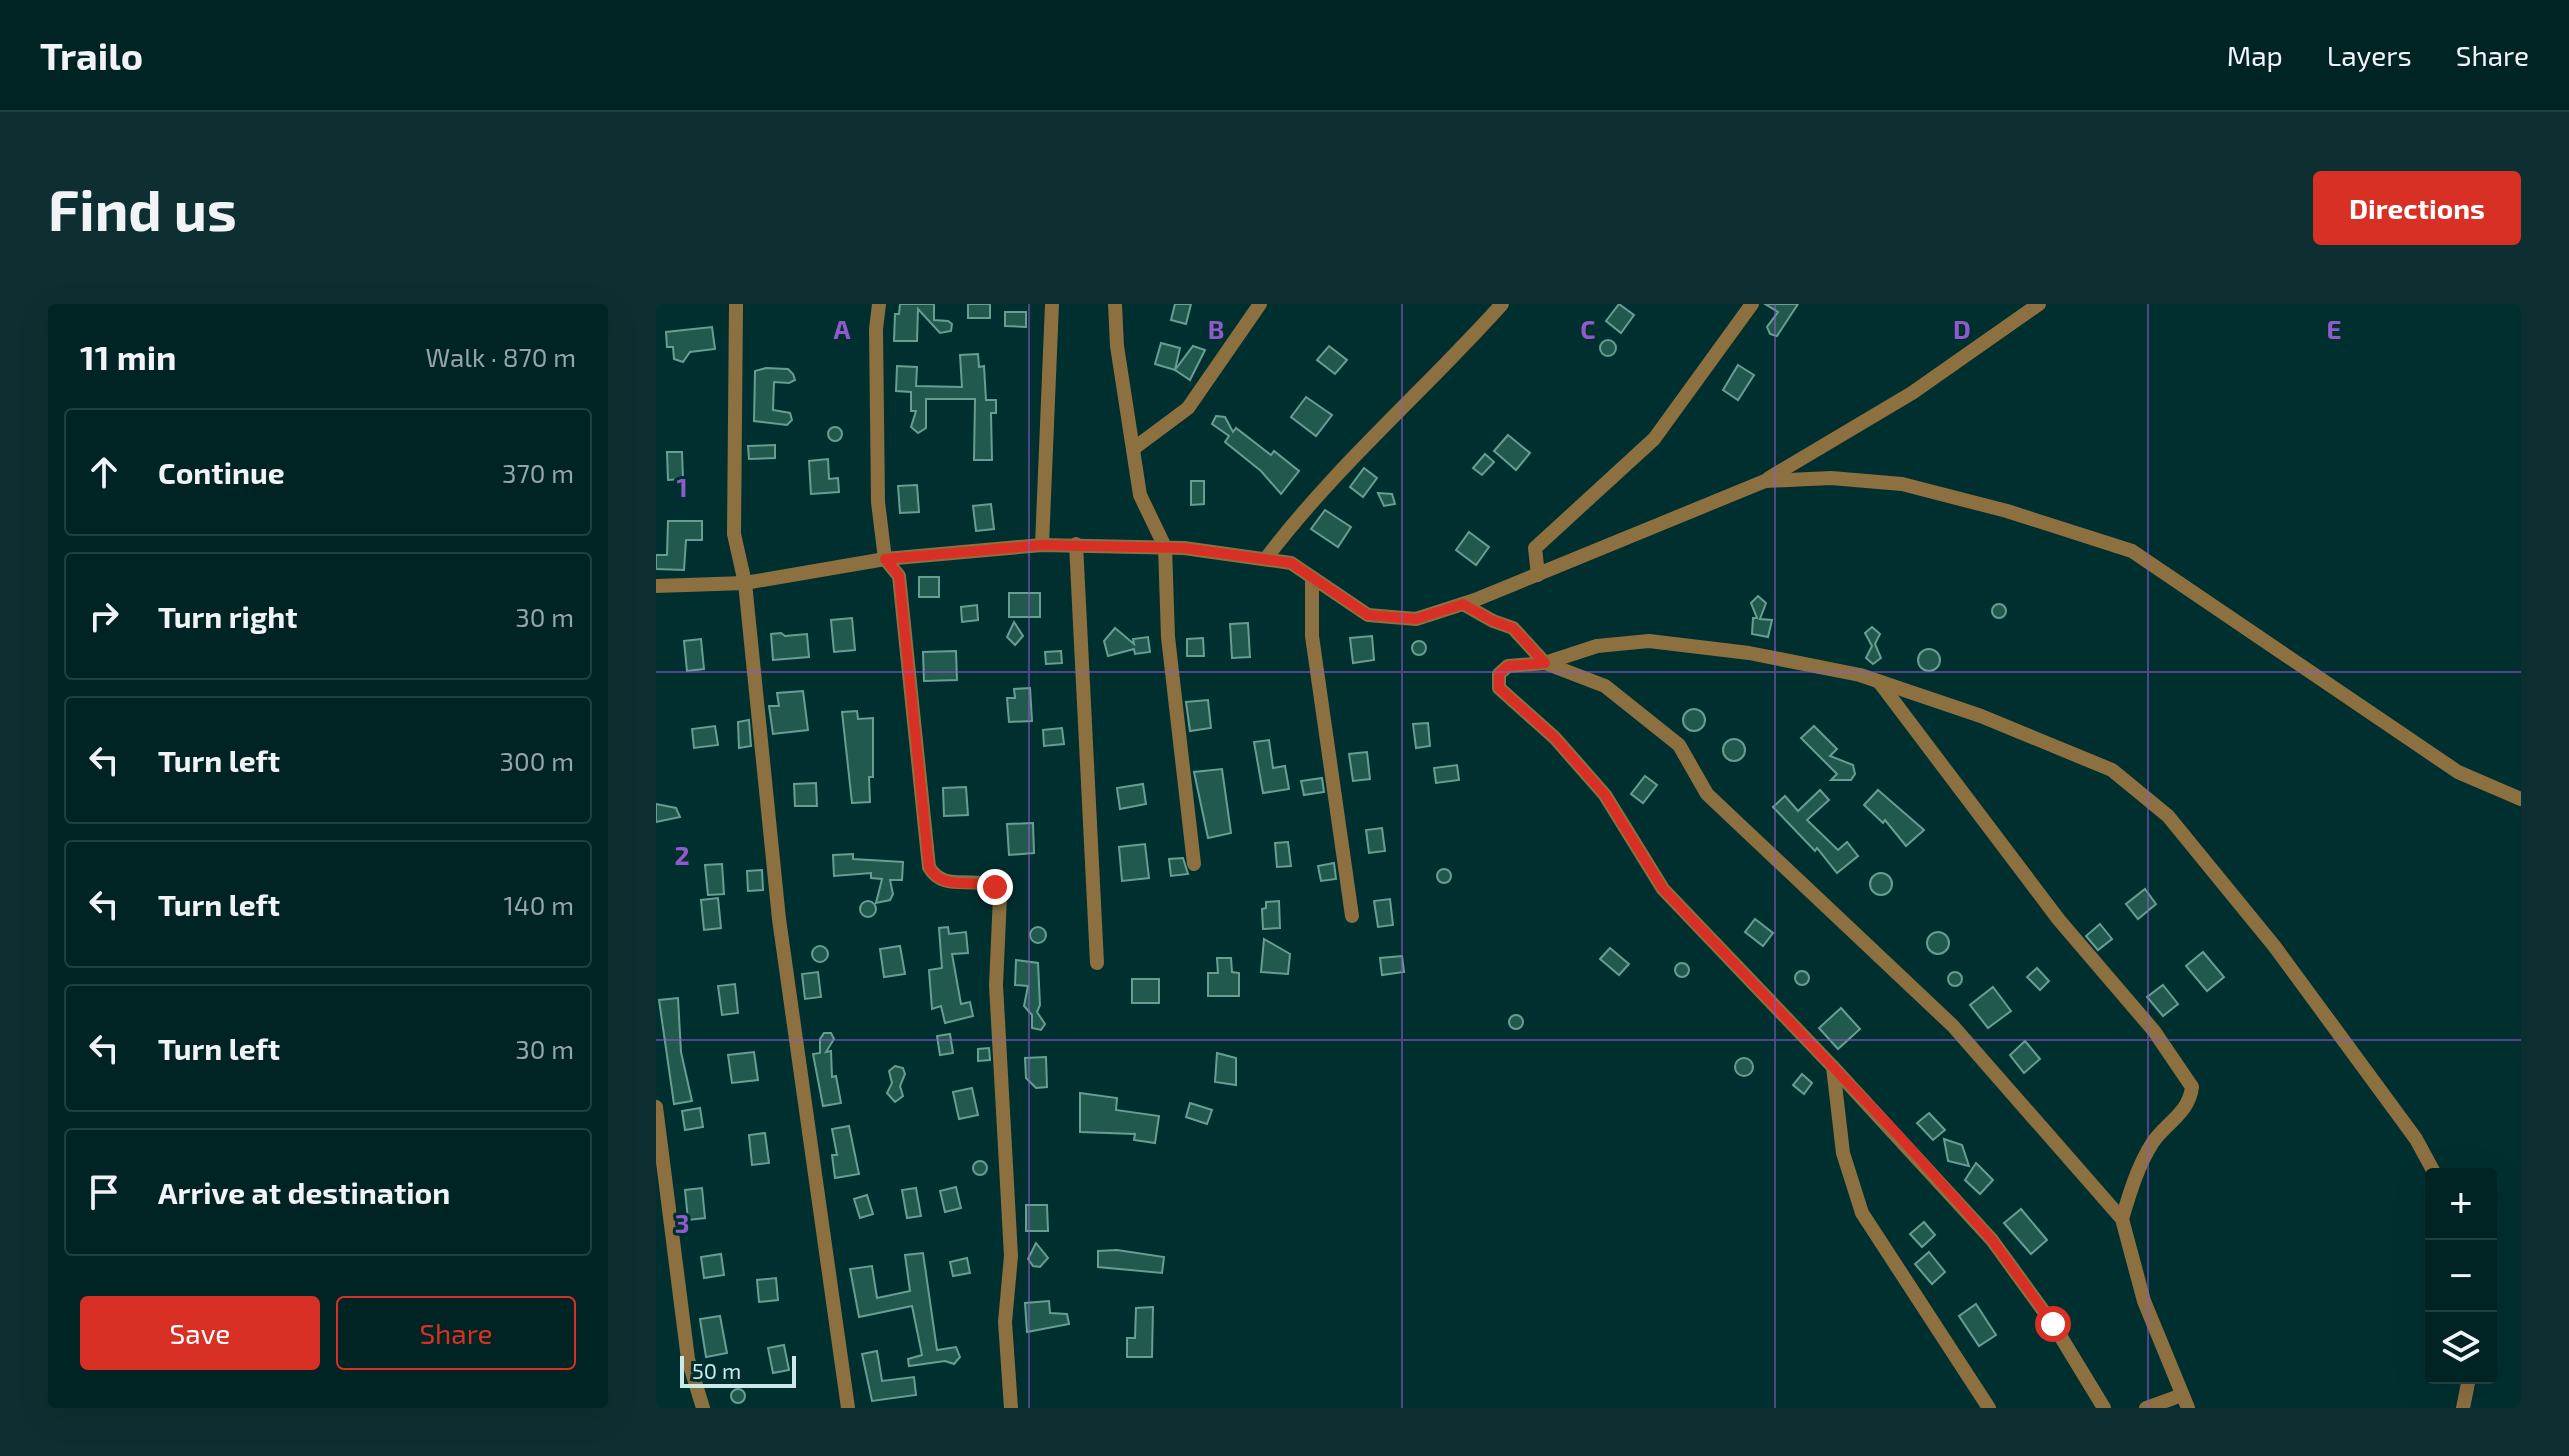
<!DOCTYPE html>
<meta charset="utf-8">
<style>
body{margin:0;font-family:"Exo 2",sans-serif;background:#0e2f31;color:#f1f3f6}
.controls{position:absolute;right:24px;bottom:24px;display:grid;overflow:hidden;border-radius:8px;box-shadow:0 8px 32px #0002}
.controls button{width:72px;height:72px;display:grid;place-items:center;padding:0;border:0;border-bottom:2px solid #224041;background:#002324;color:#f1f3f6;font:40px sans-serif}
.scale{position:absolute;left:24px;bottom:20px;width:116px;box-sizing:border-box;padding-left:8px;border:4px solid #cce9ea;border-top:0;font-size:22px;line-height:28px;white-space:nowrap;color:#cce9ea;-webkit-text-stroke:6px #002f30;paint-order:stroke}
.stop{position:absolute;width:24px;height:24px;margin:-18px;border:6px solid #d93025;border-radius:50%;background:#fff}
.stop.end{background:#d93025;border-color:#fff;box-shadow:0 2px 8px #0008}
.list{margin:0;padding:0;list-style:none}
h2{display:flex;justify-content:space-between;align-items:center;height:104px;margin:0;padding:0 32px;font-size:34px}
h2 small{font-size:26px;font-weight:400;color:#95a4a6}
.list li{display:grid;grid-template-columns:52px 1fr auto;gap:24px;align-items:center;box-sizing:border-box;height:128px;margin:0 16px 16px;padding:0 16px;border:2px solid #224041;border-radius:8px}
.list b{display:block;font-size:30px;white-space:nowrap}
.list em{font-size:26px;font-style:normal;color:#95a4a6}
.actions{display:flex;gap:16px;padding:24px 32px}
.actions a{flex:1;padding:18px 0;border:2px solid #d93025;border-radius:8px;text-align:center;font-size:28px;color:#d93025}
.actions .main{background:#d93025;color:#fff}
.icon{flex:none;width:44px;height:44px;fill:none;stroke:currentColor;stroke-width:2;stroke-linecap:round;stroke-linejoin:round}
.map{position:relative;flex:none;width:1865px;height:1104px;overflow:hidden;border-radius:8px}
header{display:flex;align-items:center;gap:48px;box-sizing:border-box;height:112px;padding:0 40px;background:#002324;border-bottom:2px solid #224041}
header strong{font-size:38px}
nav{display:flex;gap:44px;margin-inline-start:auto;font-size:28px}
.intro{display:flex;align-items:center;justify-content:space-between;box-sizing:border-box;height:192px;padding:0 48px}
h1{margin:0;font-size:56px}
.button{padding:20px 36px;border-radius:8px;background:#d93025;color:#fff;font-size:28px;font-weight:700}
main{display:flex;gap:48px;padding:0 48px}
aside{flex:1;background:#002324;border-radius:8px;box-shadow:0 8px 32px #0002}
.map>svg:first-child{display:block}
</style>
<header>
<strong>Trailo</strong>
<nav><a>Map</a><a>Layers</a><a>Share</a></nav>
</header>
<div class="intro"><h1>Find us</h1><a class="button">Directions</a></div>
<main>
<aside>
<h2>11 min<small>Walk · 870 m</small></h2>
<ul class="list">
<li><svg class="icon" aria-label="ahead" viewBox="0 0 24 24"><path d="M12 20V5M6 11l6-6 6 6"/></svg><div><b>Continue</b></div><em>370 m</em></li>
<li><svg class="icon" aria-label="right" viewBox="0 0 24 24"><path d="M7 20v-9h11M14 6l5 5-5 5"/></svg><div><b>Turn right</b></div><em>30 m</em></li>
<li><svg class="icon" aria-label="left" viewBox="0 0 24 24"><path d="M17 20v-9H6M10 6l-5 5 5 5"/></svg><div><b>Turn left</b></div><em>300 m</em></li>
<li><svg class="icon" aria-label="left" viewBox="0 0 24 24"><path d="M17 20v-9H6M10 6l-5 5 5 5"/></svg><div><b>Turn left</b></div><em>140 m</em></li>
<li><svg class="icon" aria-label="left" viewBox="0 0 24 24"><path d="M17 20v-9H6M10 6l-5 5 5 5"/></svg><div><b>Turn left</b></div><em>30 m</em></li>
<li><svg class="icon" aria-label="arrive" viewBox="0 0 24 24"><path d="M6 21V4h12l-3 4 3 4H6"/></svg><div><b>Arrive at destination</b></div></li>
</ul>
<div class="actions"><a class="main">Save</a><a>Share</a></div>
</aside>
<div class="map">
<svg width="1865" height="1104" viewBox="0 0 1865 1104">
<rect width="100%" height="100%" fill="#002f30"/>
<g fill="#22594f" stroke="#679e92" stroke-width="2">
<polygon points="244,0 278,0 278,16 292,17 296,20 295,27 284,29 262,5 261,37 238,37 239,10 243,10"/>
<rect x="312" y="0" width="22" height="14"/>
<polygon points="519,0 535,0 530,20 515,16"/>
<polygon points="963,0 978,11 965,29 950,17"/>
<polygon points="1109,0 1142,0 1121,32 1114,30 1111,23 1122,8"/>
<polygon points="349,8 370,8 370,23 349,22"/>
<polygon points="56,23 59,45 34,48 27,58 18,55 17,43 11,43 10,28"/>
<circle cx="952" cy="44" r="8"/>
<polygon points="505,39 524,44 519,66 499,60"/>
<polygon points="537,42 549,46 534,76 519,66"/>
<polygon points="673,42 691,56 679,70 661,56"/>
<polygon points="322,50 323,63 328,62 330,96 340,96 340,109 335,109 336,156 318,156 319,95 270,95 270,124 262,129 255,123 260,107 255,107 255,88 240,87 241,62 261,63 260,82 306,83 304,51"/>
<polygon points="1082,61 1098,71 1082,96 1067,86"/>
<polygon points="110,64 132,65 137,70 139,76 133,79 118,78 117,106 134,109 136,116 131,121 98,117 99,67"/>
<polygon points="650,93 676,111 660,132 635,113"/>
<polygon points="560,112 569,113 577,128 580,124 615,151 618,147 643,167 625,190 605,167 569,138 573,132 556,120"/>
<circle cx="179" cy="130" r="7"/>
<polygon points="852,131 874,149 860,166 838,147"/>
<polygon points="119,141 119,154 93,155 92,142"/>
<polygon points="11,148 26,148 27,175 12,176"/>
<polygon points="829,150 838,158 826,171 817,164"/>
<polygon points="172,155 173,175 182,174 183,188 155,190 153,157"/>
<polygon points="708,164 721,174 707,193 694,183"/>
<polygon points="535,177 548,177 548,200 535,201"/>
<polygon points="261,181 263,208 244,209 242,182"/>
<polygon points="722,189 736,190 739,200 728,202"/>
<polygon points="335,200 338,225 320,227 317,202"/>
<polygon points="669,206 695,223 682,243 655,225"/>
<polygon points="12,217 46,217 46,236 30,236 28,266 0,265 0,251 11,251"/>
<polygon points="813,228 833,243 820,261 800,246"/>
<rect x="263" y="273" width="20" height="20"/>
<rect x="353" y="289" width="31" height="24"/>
<polygon points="1102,292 1110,299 1104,315 1116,316 1112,333 1096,330 1097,314 1101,314 1095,299"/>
<circle cx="1343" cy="307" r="7"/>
<polygon points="321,301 322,316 306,318 305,303"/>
<polygon points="196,314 199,346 178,348 175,316"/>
<polygon points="358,318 367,332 359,341 351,333"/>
<polygon points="592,319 594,353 576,354 574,320"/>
<polygon points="1216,323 1224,330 1219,340 1225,354 1217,360 1210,354 1216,342 1209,329"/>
<polygon points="459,324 478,340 477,335 492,333 494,348 479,350 478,345 452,352 448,337"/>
<polygon points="125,329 129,332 151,330 153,353 117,356 115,330"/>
<polygon points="716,332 718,356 697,359 694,334"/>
<polygon points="547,334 548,352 531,352 531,335"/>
<polygon points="45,335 48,365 31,367 28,337"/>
<circle cx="763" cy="344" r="7"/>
<circle cx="1273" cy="356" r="11"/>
<polygon points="300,347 301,376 268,377 267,348"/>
<polygon points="405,347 406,359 390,360 389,348"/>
<polygon points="374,384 376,417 353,418 351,394 359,394 358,385"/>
<polygon points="147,387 152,426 117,430 113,402 123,402 121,389"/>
<polygon points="552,396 555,424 534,427 530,398"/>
<circle cx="1038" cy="416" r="11"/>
<polygon points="201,407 202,415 217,414 217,473 213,473 214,498 196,499 186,408"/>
<polygon points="93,416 95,442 83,444 82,418"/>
<polygon points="772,419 774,442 760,444 757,420"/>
<polygon points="59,422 62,441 38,444 36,425"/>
<polygon points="1158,422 1181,445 1174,452 1197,461 1199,470 1195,476 1175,476 1181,470 1145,434"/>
<polygon points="406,424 408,440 388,442 387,426"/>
<circle cx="1078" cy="446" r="11"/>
<polygon points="613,436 617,464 629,462 633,485 607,489 598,438"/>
<polygon points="711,448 714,475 697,477 693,450"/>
<polygon points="801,461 803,476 780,479 778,464"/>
<polygon points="566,465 575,529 552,534 538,468"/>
<polygon points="989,472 1001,481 987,499 975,490"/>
<polygon points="666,474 668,488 648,491 645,477"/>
<polygon points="160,479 161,502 139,502 138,480"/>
<polygon points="487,480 490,500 464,505 461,484"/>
<polygon points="310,483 312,511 288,512 287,484"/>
<polygon points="1164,486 1173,496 1151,516 1182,546 1191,538 1202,552 1181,569 1161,544 1159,547 1117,503 1129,492 1142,507"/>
<polygon points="1222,486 1268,526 1250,542 1229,516 1227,519 1208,501"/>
<polygon points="0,500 20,504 24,513 0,518"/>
<polygon points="377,519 378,549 353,551 351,520"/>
<polygon points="726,524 729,547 713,549 710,526"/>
<polygon points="632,538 635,562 621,563 619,539"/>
<polygon points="489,540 493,574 466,577 463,543"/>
<polygon points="197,550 197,555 247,558 246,576 234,576 237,590 234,596 220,599 226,575 215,574 215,569 178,572 177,551"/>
<polygon points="527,554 532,570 515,572 513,555"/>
<polygon points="678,559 680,575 665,577 662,562"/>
<polygon points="66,560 68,590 52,591 49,561"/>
<circle cx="788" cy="572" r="7"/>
<polygon points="106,566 107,586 92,587 91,567"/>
<circle cx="1225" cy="580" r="11"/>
<polygon points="1489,585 1500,600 1482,615 1470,600"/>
<polygon points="62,594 65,624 48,626 45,596"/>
<polygon points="734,595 737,621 722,623 718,597"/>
<polygon points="623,597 624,624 607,625 606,605 610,604 610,598"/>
<circle cx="212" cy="605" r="8"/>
<polygon points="1099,615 1117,629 1107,642 1089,628"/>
<polygon points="1444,620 1456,635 1442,646 1430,632"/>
<polygon points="292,623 293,630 310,628 312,649 296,650 305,700 314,698 317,712 289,719 285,702 276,705 273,666 286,664 283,624"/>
<circle cx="382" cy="631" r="8"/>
<circle cx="1282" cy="639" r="11"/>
<polygon points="608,635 634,650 632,670 605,668"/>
<polygon points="244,642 249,670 228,673 224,645"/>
<circle cx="164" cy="650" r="8"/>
<polygon points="954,644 973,660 963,671 944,655"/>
<polygon points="1547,648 1568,673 1551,687 1530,662"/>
<polygon points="746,652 748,668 726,671 724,654"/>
<polygon points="561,654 575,654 576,668 583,669 583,692 552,692 552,669 562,669"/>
<polygon points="360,656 382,659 384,701 381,708 389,720 385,726 376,724 376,711 368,702 372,682 359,681"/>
<circle cx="1026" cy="666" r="7"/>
<polygon points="1381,664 1393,677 1384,686 1371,673"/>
<circle cx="1146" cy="674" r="7"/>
<circle cx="1299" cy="675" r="7"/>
<polygon points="162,668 165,693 149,695 146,670"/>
<rect x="476" y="675" width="27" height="24"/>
<polygon points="79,680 82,709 66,711 62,682"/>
<polygon points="1507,681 1522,700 1507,712 1491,693"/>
<polygon points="1337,683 1355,707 1332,724 1314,701"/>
<polygon points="22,694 25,748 36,797 18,800 3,696"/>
<polygon points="1185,704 1204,725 1182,745 1163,724"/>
<circle cx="860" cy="718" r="7"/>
<polygon points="168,729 175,729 178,735 170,748 175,747 176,773 180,772 185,799 167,802 157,750 164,749 164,735"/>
<polygon points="294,730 297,749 284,751 281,732"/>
<polygon points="1369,737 1384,755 1368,769 1354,751"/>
<polygon points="333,744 334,756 322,757 322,745"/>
<polygon points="98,748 102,776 76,779 72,751"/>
<polygon points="561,749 580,754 580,781 559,778"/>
<polygon points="390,753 391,783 380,784 370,774 369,754"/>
<circle cx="1088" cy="763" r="9"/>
<polygon points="239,762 247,764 249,770 244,782 247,792 239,798 231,789 236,779 233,767"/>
<polygon points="1146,770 1156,779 1148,790 1137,781"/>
<polygon points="316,784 322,811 303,815 297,788"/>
<polygon points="424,789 461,794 460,806 503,812 499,839 478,836 479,830 424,828"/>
<polygon points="534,799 556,806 551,820 530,813"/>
<polygon points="44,804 47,823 29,826 26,807"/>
<polygon points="1273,809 1289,826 1277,836 1261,819"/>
<polygon points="193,822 203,870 179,874 176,851 181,851 176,825"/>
<polygon points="109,829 113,859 96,861 93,831"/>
<polygon points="1288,835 1306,841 1313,862 1292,857"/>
<circle cx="324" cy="864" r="7"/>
<polygon points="1320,859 1337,876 1324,890 1309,876"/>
<polygon points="300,883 305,904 289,908 284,887"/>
<polygon points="46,884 49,914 32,916 29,886"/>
<polygon points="260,884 265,912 251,914 246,886"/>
<polygon points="211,891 217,910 204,914 198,895"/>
<polygon points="370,901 391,901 392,927 370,927"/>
<polygon points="1365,905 1391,936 1375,950 1348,919"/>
<polygon points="1268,918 1279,931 1266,943 1254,930"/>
<polygon points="380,939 392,954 384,963 377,962 372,955"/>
<polygon points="461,946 508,953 506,969 442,963 442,947"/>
<polygon points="1273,948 1289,968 1276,980 1259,960"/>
<polygon points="267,949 281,1046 300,1043 304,1053 298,1060 289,1057 253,1062 252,1055 266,1051 256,1002 203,1013 194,965 216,962 221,994 254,987 249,951"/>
<polygon points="65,950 68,971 48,974 45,953"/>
<polygon points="311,954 314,969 297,972 294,958"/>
<polygon points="120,974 122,996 103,998 101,976"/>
<polygon points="393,997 394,1009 411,1010 413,1020 371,1028 369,999"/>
<polygon points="1320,1000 1340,1031 1323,1042 1303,1012"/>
<polygon points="497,1003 496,1053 471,1053 471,1034 479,1034 480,1004"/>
<polygon points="64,1012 71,1049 50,1053 44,1015"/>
<polygon points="128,1041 133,1066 117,1069 112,1044"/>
<polygon points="221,1047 226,1077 258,1073 260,1091 216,1097 206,1050"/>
<circle cx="82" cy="1092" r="7"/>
</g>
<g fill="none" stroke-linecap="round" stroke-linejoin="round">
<g stroke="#8d7040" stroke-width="14">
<polyline points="80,0 78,230 89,279 123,615 192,1104"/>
<path d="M223,0L220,25L222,198L229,255L243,272L273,563C290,593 327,564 344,592L340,681L355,952L349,1018L355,1104"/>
<polyline points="459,0 461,42 484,191 509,243 512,333 538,560"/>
<polyline points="477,145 532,104 604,0"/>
<polyline points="1113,174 1256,89 1383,0"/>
<polyline points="420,240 441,659"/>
<polyline points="386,241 396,0"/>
<path d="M611,253C680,162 769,86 846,0"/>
<polyline points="882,271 879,244 998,135 1096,0"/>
<polyline points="656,275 656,332 696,612"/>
<polyline points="0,282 89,279 229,255 386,241 528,244 635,259 712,311 760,315 819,296 1109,177 1175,174 1246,180 1351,207 1476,247 1802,468 1865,495"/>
<polyline points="807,300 837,317 857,324 889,359 941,342 993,337 1093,349 1204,371 1325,412 1456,466 1512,512 1619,643 1760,835 1779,870"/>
<path d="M1224,379L1403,616L1498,727L1536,783C1533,809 1511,818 1497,838C1482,861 1474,888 1466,915"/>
<polyline points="1177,763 1007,585 949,491 899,434 843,384 843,370 852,362 889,359 949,382 1023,441 1051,490 1297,722 1466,915 1488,997 1532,1104"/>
<polyline points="0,803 32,1055 47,1104"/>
<polyline points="1333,1104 1206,909 1187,849 1177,763 1336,936 1397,1020 1448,1104"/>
<polyline points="1490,1104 1526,1091"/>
<polyline points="1807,1104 1813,1074"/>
</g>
</g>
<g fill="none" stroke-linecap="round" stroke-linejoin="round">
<path stroke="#d93025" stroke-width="10" d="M339,583C315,573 288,589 273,563L243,272L229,255L386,241L528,244L635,259L712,311L760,315L807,300L837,317L857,324L889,359L852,362L843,370V384L899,434L949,491L1007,585L1241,830L1336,936L1397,1020"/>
</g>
<path fill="none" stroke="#8f5bca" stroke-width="2" stroke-opacity="0.55" d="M373,0V1104M746,0V1104M1119,0V1104M1492,0V1104M0,368H1865M0,736H1865"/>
<g font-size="26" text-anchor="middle" font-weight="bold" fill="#8f5bca" stroke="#002f30" stroke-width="6" stroke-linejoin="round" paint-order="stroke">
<text x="186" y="35">A</text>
<text x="560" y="35">B</text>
<text x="932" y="35">C</text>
<text x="1306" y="35">D</text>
<text x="1678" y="35">E</text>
<text x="26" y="193">1</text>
<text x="26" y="561">2</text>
<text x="26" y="929">3</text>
</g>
</svg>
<div class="controls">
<button>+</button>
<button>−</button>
<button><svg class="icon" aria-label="layers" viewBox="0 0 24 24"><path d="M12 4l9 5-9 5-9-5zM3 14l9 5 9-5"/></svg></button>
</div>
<div class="scale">50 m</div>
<div class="stop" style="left:1397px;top:1020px"></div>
<div class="stop end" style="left:339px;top:583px"></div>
</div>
</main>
